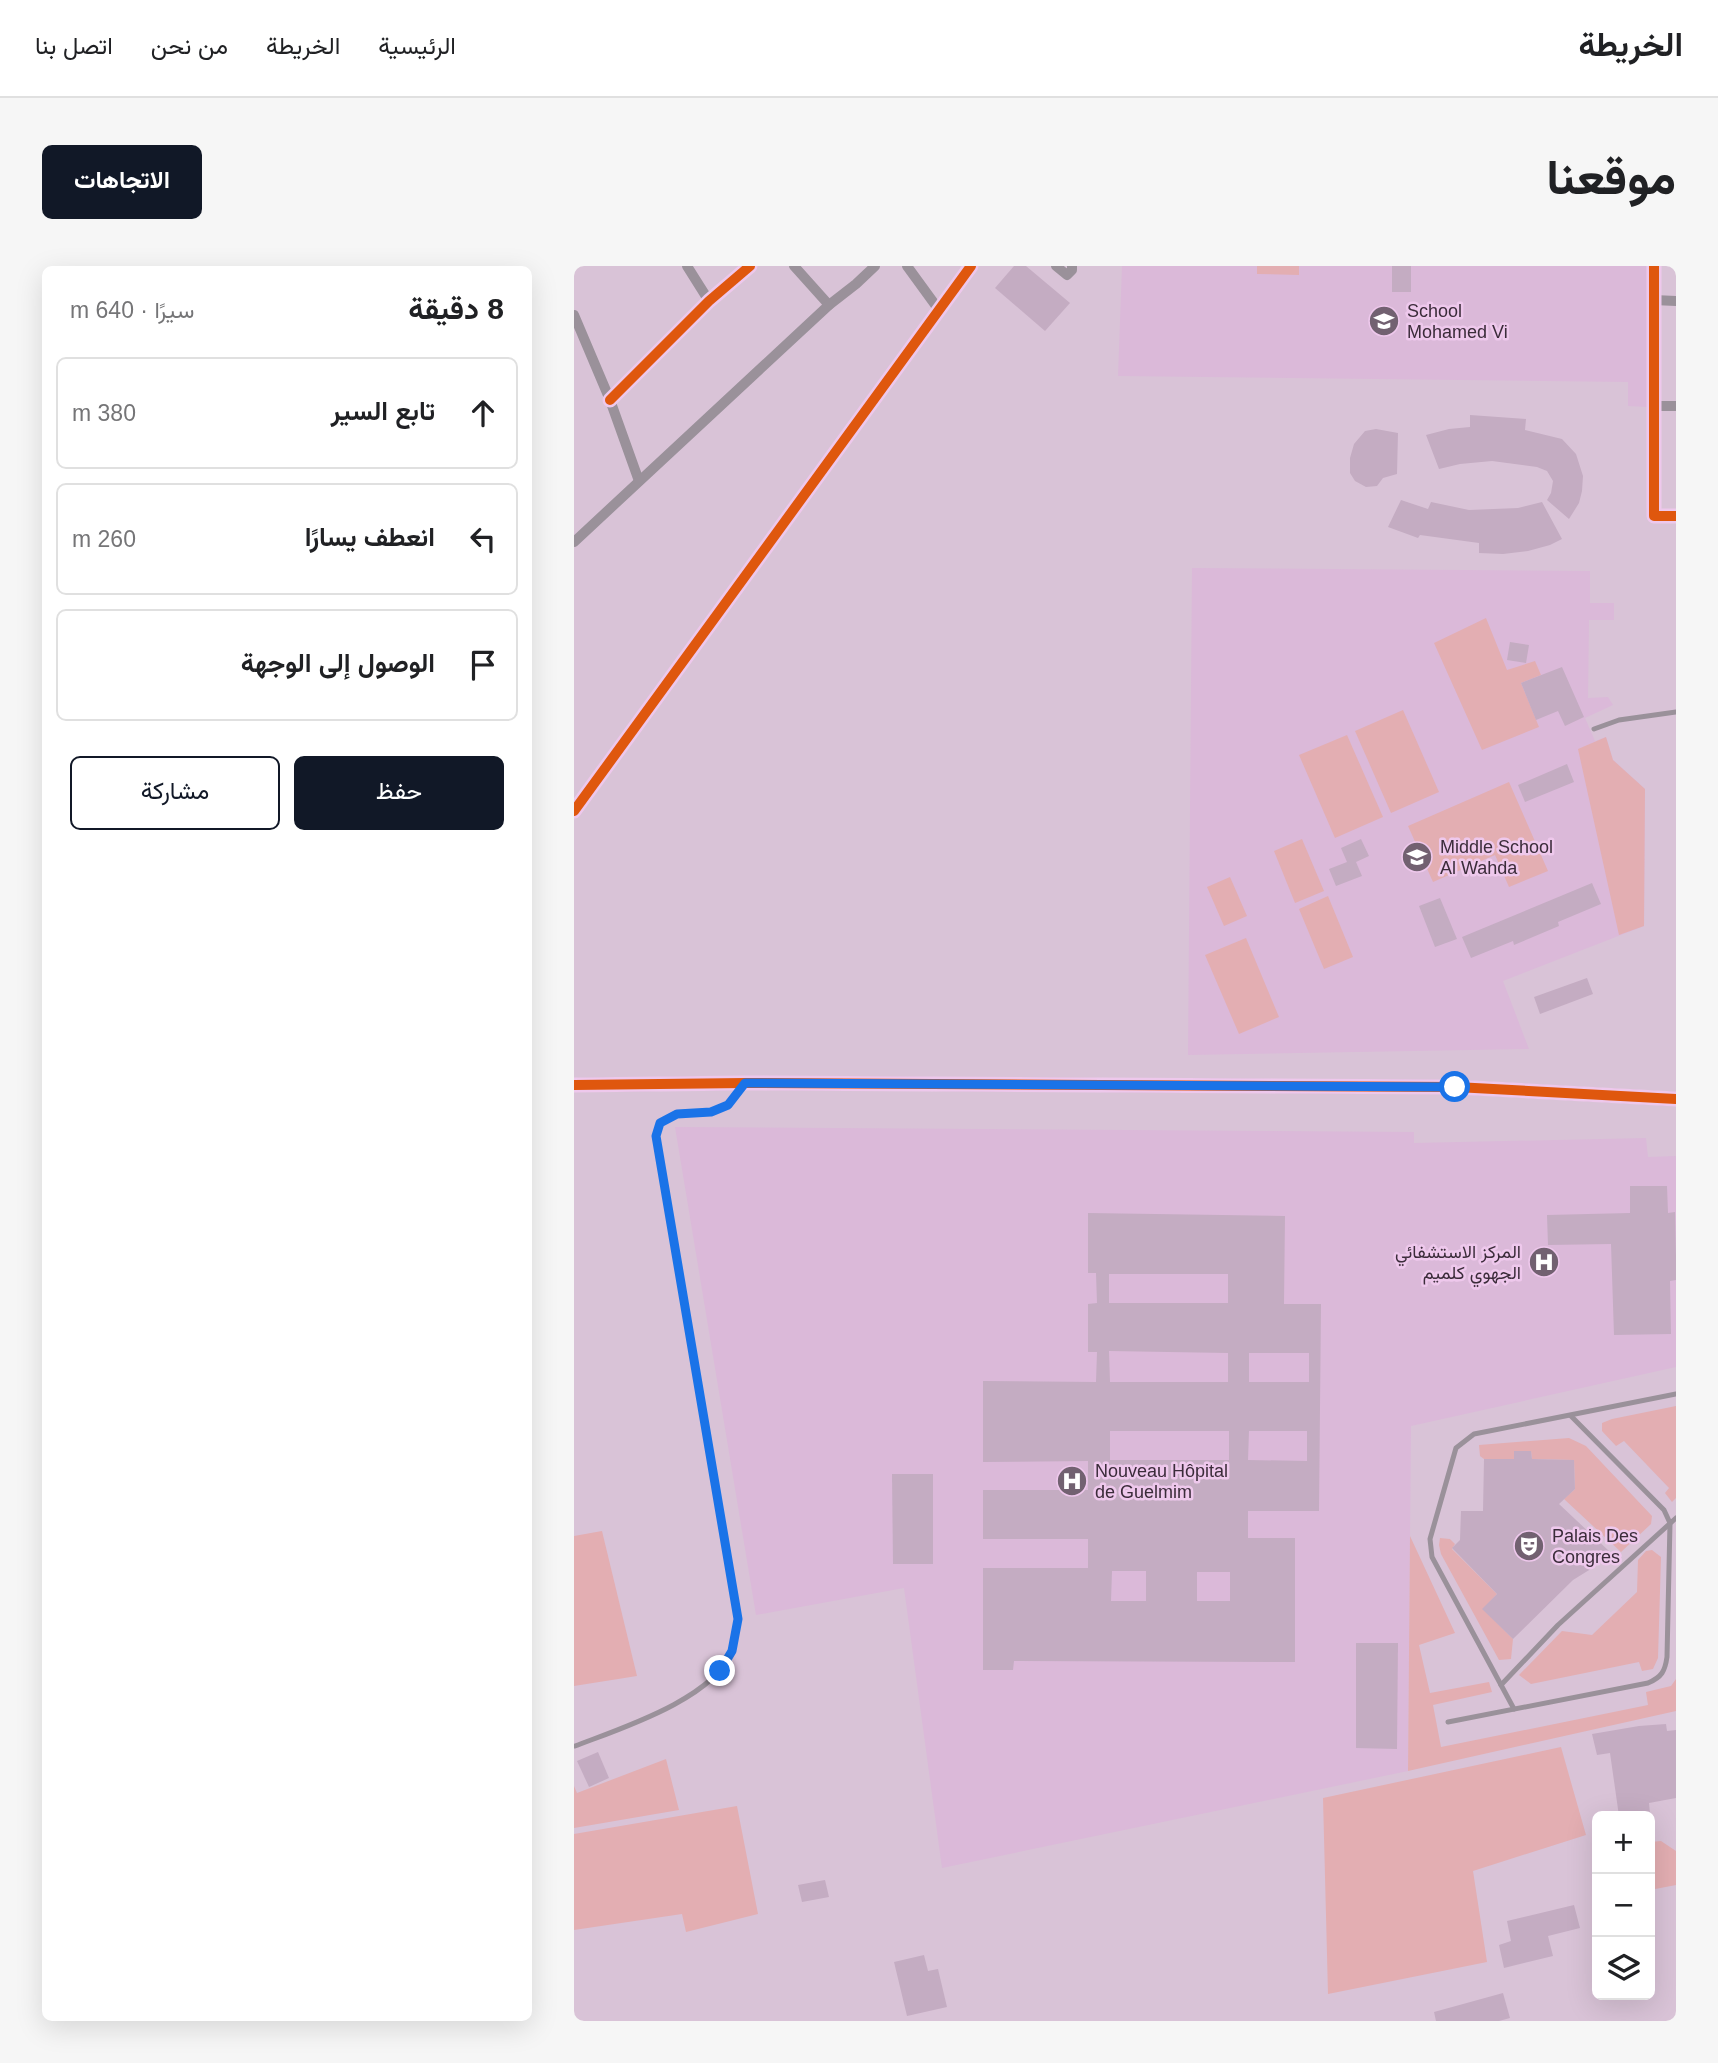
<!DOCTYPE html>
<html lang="ar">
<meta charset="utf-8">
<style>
body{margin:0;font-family:Arial,Vazirmatn,sans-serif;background:#f6f6f6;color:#202124;direction:rtl}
.controls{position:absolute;right:21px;bottom:21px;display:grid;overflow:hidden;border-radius:10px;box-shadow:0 7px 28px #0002}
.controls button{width:63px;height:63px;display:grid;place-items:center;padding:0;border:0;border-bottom:2px solid #e0e0e0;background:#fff;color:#202124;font:35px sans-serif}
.stop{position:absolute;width:21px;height:21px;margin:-16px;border:5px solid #1a73e8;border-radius:50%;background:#fff}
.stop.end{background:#1a73e8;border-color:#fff;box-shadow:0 2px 7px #0008}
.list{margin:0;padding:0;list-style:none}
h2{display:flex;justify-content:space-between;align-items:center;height:91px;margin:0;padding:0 28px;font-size:30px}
h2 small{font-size:23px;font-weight:400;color:#757577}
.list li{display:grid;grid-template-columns:46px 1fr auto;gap:21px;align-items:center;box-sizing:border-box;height:112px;margin:0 14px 14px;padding:0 14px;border:2px solid #e0e0e0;border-radius:10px}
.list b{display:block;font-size:26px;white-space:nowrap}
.list em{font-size:23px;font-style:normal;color:#757577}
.actions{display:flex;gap:14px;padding:21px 28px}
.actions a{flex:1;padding:16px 0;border:2px solid #111827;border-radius:10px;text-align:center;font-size:24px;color:#111827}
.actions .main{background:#111827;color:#fff}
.icon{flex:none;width:38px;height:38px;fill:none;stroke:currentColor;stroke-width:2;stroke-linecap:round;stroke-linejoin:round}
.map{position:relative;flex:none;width:1102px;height:1755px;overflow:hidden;direction:ltr;border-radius:10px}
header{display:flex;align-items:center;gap:42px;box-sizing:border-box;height:98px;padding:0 35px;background:#fff;border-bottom:2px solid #e0e0e0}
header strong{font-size:33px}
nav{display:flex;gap:38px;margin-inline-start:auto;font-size:24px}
.intro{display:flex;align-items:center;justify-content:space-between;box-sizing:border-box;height:168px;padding:0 42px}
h1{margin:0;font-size:49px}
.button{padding:18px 32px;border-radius:10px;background:#111827;color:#fff;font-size:24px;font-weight:700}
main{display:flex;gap:42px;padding:0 42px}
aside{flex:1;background:#fff;border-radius:10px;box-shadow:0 7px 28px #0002}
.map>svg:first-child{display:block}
</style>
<header>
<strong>الخريطة</strong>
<nav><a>الرئيسية</a><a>الخريطة</a><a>من نحن</a><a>اتصل بنا</a></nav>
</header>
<div class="intro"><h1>موقعنا</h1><a class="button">الاتجاهات</a></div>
<main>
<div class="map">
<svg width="1102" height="1755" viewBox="0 0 1102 1755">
<rect width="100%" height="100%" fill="#d9c3d7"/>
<g fill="#dbb9d9">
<polygon points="548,0 1073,0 1074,141 1054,140 1054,116 544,110"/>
<polygon points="618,302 1016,305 1016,337 1040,337 1040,354 1015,354 1014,432 1034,431 1039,439 1011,452 1021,475 1032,471 1039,494 1071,523 1070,660 929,715 955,783 614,789"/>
<polygon points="101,861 840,866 840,877 1072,872 1074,891 1102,890 1102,1101 837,1160 834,1505 368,1602 330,1322 182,1349"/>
</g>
<g fill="#e3aeb2">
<polygon points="683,0 725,0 725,9 683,8"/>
<polygon points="912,352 933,404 961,395 967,409 947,417 965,461 908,484 860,377"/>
<polygon points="829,444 865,526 817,547 781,465"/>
<polygon points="773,469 809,551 761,572 725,489"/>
<polygon points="1032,471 1039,494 1071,523 1070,660 1045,669 1004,483"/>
<polygon points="935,516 974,605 935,621 921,589 859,616 834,560"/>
<polygon points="728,573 750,625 721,637 700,585"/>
<polygon points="656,611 673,650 650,660 633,621"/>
<polygon points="754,630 779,691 750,703 725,643"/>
<polygon points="672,672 705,751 665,768 631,689"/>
<polygon points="1102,1140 1102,1232 1098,1236 1091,1227 1095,1222 1050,1175 1042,1180 1028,1165 1028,1157 1038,1153"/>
<polygon points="995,1172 1012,1180 1078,1250 1077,1258 1047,1286 990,1233 1001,1223 1000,1194 958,1193 957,1185 940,1185 940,1193 910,1193 906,1190 905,1179"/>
<polygon points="28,1265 63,1410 0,1420 0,1270"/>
<polygon points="836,1270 881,1367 845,1379 856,1427 915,1416 918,1426 859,1439 867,1481 1074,1439 1072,1426 1097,1420 1102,1413 1102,1445 834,1505"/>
<polygon points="866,1272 876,1273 881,1278 878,1283 923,1328 909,1343 939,1373 937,1393 925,1394 867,1288 865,1279"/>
<polygon points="1078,1284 1087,1291 1084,1392 1079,1403 1068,1405 1065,1396 957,1418 945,1409 988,1365 1018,1369 1063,1326 1064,1294 1072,1285"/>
<polygon points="987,1481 1012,1569 899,1605 913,1696 754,1728 749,1532"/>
<polygon points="92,1493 105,1544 0,1562 0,1520 3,1527"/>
<polygon points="163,1540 184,1648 112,1666 108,1648 0,1664 0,1568"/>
<polygon points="1087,1575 1102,1585 1102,1619 1076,1624 1076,1576"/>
</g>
<g fill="#c4acc2" fill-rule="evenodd">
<polygon points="440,0 452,0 496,37 471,65 421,22"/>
<rect x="818" y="0" width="19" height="26"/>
<polygon points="896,149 952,153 951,164 988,173 1002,188 1009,210 1008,225 1005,237 995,253 973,234 977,227 979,215 973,205 963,201 918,195 886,198 865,203 852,169 875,163 896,161"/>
<polygon points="802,163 824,167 823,208 809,212 803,220 792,221 781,215 776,207 776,192 780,178 791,165"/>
<polygon points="827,234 854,243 857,236 895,244 944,242 968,236 988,273 976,279 954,285 929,288 905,287 905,277 846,269 844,272 814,261"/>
<polygon points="936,376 955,379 952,397 933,394"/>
<polygon points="988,401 1010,451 991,460 984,445 962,454 947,417"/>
<polygon points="993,498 1000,516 951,536 944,519"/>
<polygon points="787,573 795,590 782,596 788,610 762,620 755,603 773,596 767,582"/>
<polygon points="1018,617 1027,638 984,656 985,660 940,679 939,675 897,692 888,671"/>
<polygon points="866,632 883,673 861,681 845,640"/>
<polygon points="1013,712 1019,728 966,748 960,731"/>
<polygon points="1056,920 1093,920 1094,947 1101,946 1102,991 1102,1014 1096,1015 1097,1068 1040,1069 1037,978 974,979 973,949 1056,947"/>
<path d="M514,947L711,950L710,1038H747L745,1245H674V1272H721V1396L440,1395L439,1404H409V1302H514V1273H409V1224H514V1195L409,1196V1115L522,1116L523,1086H514V1038L523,1037L522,1007H514ZM535,1008H654V1037H535ZM535,1085L654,1087V1116H536ZM675,1087H735V1116H675ZM536,1165H655V1194H536ZM675,1165H733V1195L674,1194ZM538,1305H572V1335H537ZM623,1306H656V1335H623Z"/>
<polygon points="940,1185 957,1185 958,1193 1000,1194 1001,1223 985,1238 1035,1285 1020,1301 999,1314 939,1373 908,1343 923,1328 878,1282 886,1274 887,1245 909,1245 910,1193 940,1193"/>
<polygon points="318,1208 359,1208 359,1298 319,1298"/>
<polygon points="782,1377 824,1377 823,1483 782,1482"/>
<polygon points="1092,1458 1093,1465 1102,1464 1102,1532 1075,1537 1076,1548 1045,1550 1036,1487 1023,1489 1018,1468 1065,1460"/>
<polygon points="24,1486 35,1512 15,1521 3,1495"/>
<polygon points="251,1614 255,1631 228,1636 224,1619"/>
<polygon points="1000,1639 1006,1662 974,1670 979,1690 930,1702 925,1679 937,1675 933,1655"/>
<polygon points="350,1689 354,1705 364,1703 373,1741 333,1750 320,1696"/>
<polygon points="929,1727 936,1752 925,1755 862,1755 860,1746"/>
</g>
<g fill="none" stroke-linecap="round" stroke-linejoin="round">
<g stroke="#9a919a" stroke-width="5">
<polyline points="1020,463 1045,454 1102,446"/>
<polyline points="927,1419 984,1359 1102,1252"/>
<polyline points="940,1443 858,1291 856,1273 882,1182 900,1168 1102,1128"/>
<path d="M874,1456L1074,1417C1088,1411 1091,1405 1093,1391L1096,1257L1090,1244L997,1150"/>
<path d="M1,1480C45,1463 140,1433 158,1385C162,1375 162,1363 164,1353L82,870L86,857L103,848L137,846L154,839L169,821"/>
</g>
<g stroke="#9a919a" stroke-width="10">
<polyline points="113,0 135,35"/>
<polyline points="220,0 255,39"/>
<polyline points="333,0 365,44"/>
<polyline points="482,0 493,9 498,4 498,0"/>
<polyline points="1080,0 1080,250 1102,250"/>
<polyline points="1080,34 1102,35"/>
<polyline points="0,49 36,134 65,215"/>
<polyline points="36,134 135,35 176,0"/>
<polyline points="1080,140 1102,140"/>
<polyline points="0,276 255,39 282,18 301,0"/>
<polyline points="0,545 397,0"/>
</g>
<polyline stroke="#9a919a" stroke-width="14" points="0,819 171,817 882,821 1102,833"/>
<g stroke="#eec8ec" stroke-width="15">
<g id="cycleway">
<polyline points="1080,0 1080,250 1102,250"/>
<polyline points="36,134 135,35 176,0"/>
<polyline points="0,545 397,0"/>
<polyline points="0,819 171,817 882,821 1102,833"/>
</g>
</g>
<use href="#cycleway" stroke="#df570e" stroke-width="10"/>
</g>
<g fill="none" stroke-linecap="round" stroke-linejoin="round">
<polyline stroke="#1a73e8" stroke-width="9" points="146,1405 158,1385 164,1353 82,870 86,857 103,848 137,846 154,839 171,817 881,821"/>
</g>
<defs>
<g id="school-disc" transform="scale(1.575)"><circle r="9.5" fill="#726171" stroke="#eec8ec"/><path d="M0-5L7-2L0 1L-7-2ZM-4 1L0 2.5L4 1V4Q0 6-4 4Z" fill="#fff"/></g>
<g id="university-disc" transform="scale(1.575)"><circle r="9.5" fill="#726171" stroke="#eec8ec"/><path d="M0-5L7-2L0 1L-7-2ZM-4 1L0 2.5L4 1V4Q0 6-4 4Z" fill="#fff"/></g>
<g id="hospital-disc" transform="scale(1.575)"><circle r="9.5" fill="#726171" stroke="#eec8ec"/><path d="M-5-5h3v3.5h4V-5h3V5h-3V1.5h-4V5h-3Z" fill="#fff"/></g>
<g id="theatre-disc" transform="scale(1.575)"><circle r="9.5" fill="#726171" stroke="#eec8ec"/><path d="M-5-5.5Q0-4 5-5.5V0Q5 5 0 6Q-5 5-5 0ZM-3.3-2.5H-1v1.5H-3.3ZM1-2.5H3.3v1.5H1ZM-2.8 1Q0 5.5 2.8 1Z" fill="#fff"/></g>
</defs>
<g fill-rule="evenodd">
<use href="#school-disc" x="810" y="55"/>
<use href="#university-disc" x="843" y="591"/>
<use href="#hospital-disc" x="970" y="996"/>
<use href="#hospital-disc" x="498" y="1215"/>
<use href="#theatre-disc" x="955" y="1280"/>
</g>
<g text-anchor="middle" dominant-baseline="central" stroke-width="5" stroke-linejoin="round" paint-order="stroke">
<g font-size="18" fill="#3b2c3a" stroke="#eec8ec" text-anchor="start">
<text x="833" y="45">School<tspan x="833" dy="21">Mohamed Vi</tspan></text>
<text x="866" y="581">Middle School<tspan x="866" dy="21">Al Wahda</tspan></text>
<text x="947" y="986" text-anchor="end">المركز الاستشفائي<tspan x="947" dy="21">الجهوي كلميم</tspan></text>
<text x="521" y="1205">Nouveau Hôpital<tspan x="521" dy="21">de Guelmim</tspan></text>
<text x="978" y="1270">Palais Des<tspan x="978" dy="21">Congres</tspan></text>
</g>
</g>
</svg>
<div class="controls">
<button>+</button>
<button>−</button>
<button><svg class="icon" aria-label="layers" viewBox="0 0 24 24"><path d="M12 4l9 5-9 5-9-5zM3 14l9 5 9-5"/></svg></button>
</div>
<div class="stop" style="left:881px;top:821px"></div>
<div class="stop end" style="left:146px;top:1405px"></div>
</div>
<aside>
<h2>8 دقيقة<small>سيرًا · 640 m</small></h2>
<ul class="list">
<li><svg class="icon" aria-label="ahead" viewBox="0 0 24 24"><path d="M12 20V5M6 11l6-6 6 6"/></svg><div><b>تابع السير</b></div><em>380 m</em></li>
<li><svg class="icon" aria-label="left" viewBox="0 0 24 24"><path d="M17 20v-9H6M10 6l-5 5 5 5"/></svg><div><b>انعطف يسارًا</b></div><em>260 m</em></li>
<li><svg class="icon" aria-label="arrive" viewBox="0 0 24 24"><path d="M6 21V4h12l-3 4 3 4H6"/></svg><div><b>الوصول إلى الوجهة</b></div></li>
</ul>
<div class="actions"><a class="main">حفظ</a><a>مشاركة</a></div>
</aside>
</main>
